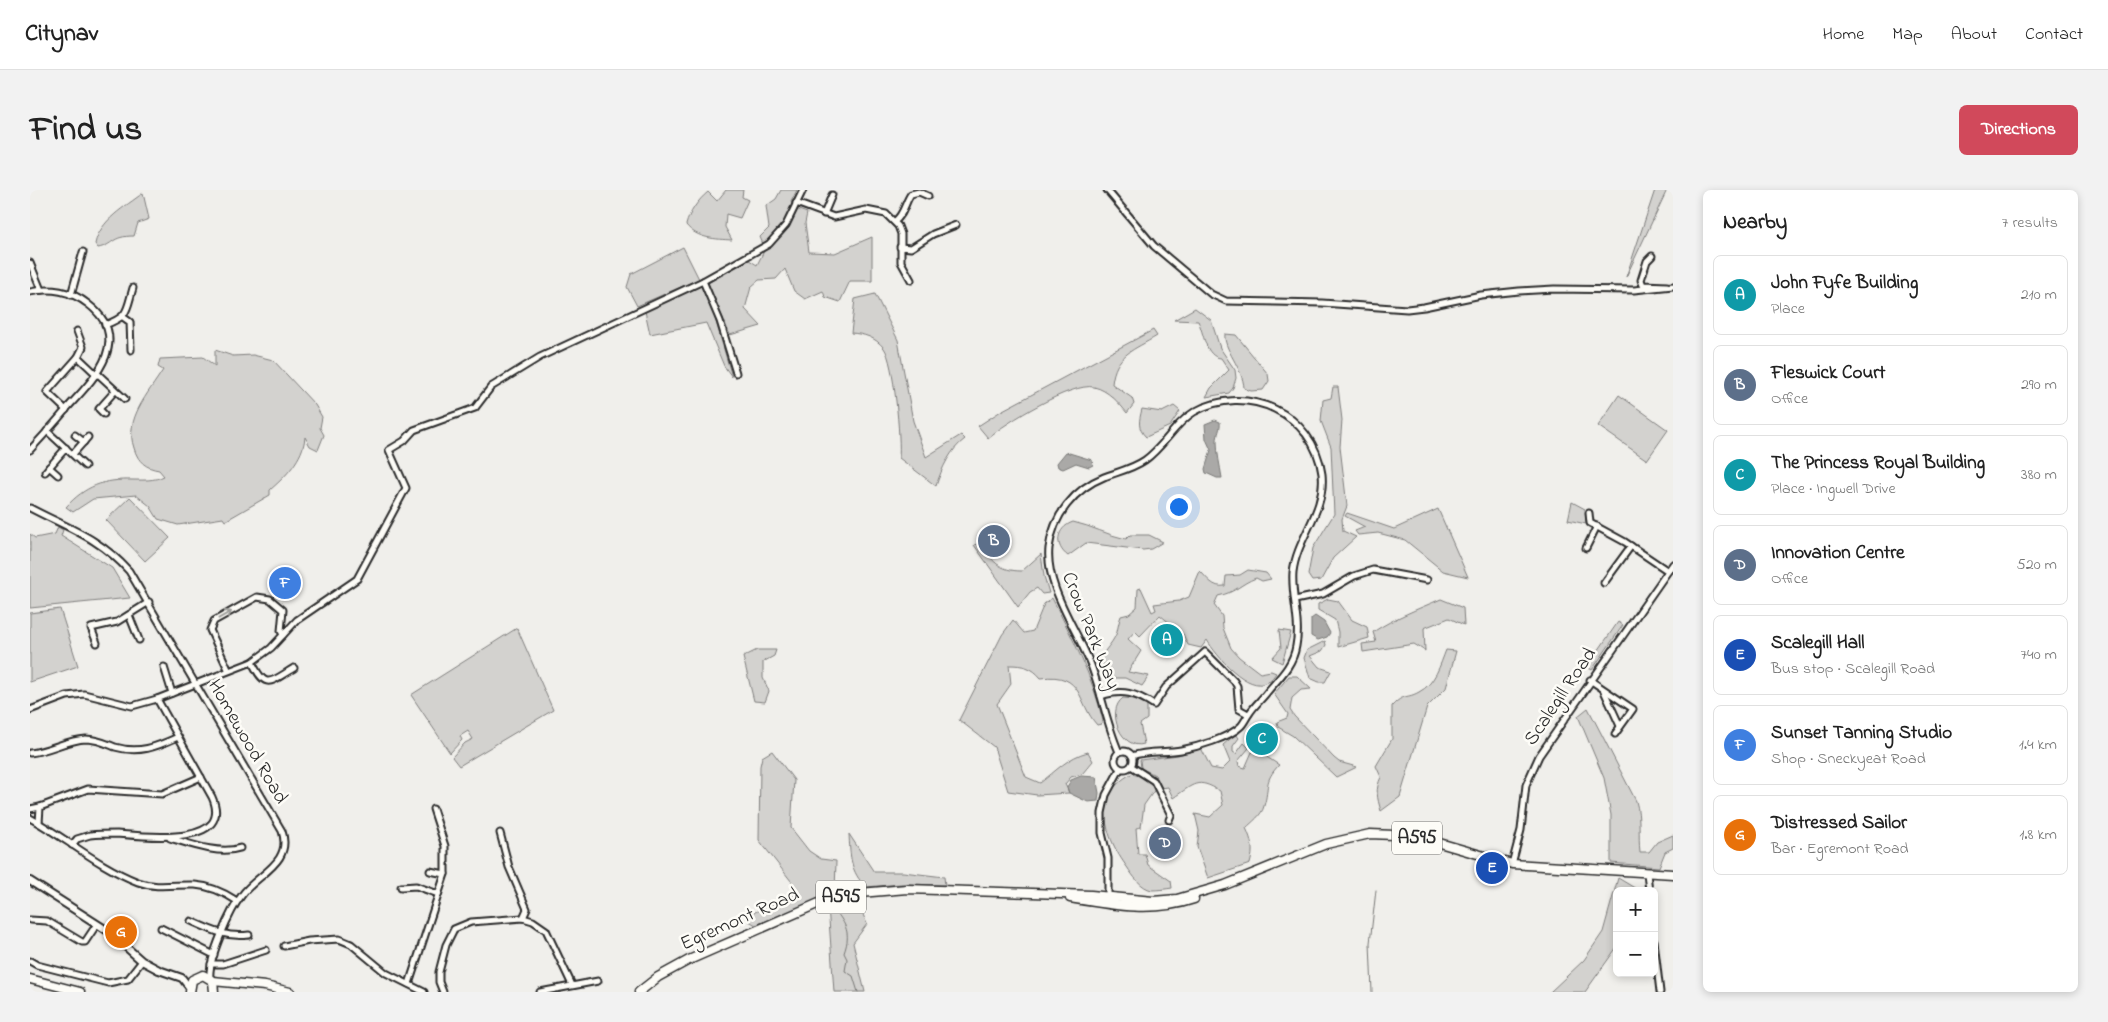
<!DOCTYPE html>
<meta charset="utf-8">
<style>
body{margin:0;font-family:"Indie Flower",sans-serif;background:#f2f2f2;color:#222}
.controls{position:absolute;right:15px;bottom:15px;display:grid;overflow:hidden;border-radius:8px;box-shadow:0 2px 8px #0003}
.controls button{width:45px;height:45px;display:grid;place-items:center;padding:0;border:0;border-bottom:1px solid #e0e0e0;background:#fff;color:#222;font:25px sans-serif}
.you{position:absolute;left:1148px;top:316px;width:18px;height:18px;margin:-12px;border:4px solid #fff;border-radius:50%;background:#1a73e8;box-shadow:0 0 0 8px #1a73e833}
.badge{display:grid;place-items:center;width:32px;height:32px;border-radius:50%;background:#d1495b;color:#fff;font-size:16px;font-weight:700}
.pin{position:absolute;translate:-50% -50%;border:2px solid #fff;box-shadow:0 1px 5px #0006}
.list{margin:0;padding:0;list-style:none}
h2{display:flex;justify-content:space-between;align-items:center;height:65px;margin:0;padding:0 20px;font-size:21px}
h2 small{font-size:16px;font-weight:400;color:#767676}
.list li{display:grid;grid-template-columns:32px 1fr auto;gap:15px;align-items:center;box-sizing:border-box;height:80px;margin:0 10px 10px;padding:0 10px;border:1px solid #e0e0e0;border-radius:8px}
.list b{display:block;font-size:19px;white-space:nowrap}
.list p{margin:0;font-size:16px;white-space:nowrap;color:#767676}
.list em{font-size:16px;font-style:normal;color:#767676}
.map{position:relative;flex:none;width:1643px;height:802px;overflow:hidden;border-radius:8px}
header{display:flex;align-items:center;gap:30px;box-sizing:border-box;height:70px;padding:0 25px;background:#fff;border-bottom:1px solid #e0e0e0}
header strong{font-size:24px}
nav{display:flex;gap:28px;margin-inline-start:auto;font-size:18px}
.intro{display:flex;align-items:center;justify-content:space-between;box-sizing:border-box;height:120px;padding:0 30px}
h1{margin:0;font-size:35px}
.button{padding:12px 22px;border-radius:8px;background:#d1495b;color:#fff;font-size:18px;font-weight:700}
main{display:flex;gap:30px;padding:0 30px}
aside{flex:1;background:#fff;border-radius:8px;box-shadow:0 2px 8px #0003}
.map>svg:first-child{display:block}
</style>
<header>
<strong>Citynav</strong>
<nav><a>Home</a><a>Map</a><a>About</a><a>Contact</a></nav>
</header>
<div class="intro"><h1>Find us</h1><a class="button">Directions</a></div>
<main>
<div class="map">
<svg width="1643" height="802" viewBox="0 0 1643 802">
<rect width="100%" height="100%" fill="#f0efeb"/>
<filter id="ink" filterUnits="userSpaceOnUse"><feTurbulence type="fractalNoise" baseFrequency=".02" numOctaves="2"/><feDisplacementMap in="SourceGraphic" scale="10" xChannelSelector="R" yChannelSelector="G"/><feConvolveMatrix kernelMatrix="1 2 1 2 8 2 1 2 1" color-interpolation-filters="sRGB"/></filter>
<g filter="url(#ink)">
<g fill="#d3d2cf" stroke="#7f7e7d">
<path d="M696,0H713L712,7L718,10L710,28L696,24L695,37L702,50C686,49 667,49 656,35C659,23 668,10 678,2L687,11Z"/>
<polygon points="751,0 767,0 761,12 766,19 777,23 775,33 779,62 805,63 842,47 842,91 820,91 810,112 795,107 793,101 775,109 764,101 755,79 746,89 729,90 721,97 715,119 731,136 700,145 678,93 719,70 727,75 735,59 730,47 739,38 736,16 746,9"/>
<polygon points="1625,0 1637,0 1596,87"/>
<path d="M113,3L119,29L108,33L104,46C81,46 84,55 68,58L65,54C70,30 95,17 113,3Z"/>
<polygon points="653,57 669,89 607,116 597,97 601,84"/>
<polygon points="671,96 684,125 702,187 694,176 676,133 620,144 615,121"/>
<path d="M845,104L868,150L883,231L896,267L931,245L935,249C920,260 912,278 906,296L869,268C871,250 864,171 854,158C845,147 834,144 821,143L825,109Z"/>
<path d="M1165,118L1181,130L1190,158L1205,180L1206,188L1203,198L1199,203L1176,207L1181,198L1199,180L1191,168C1175,167 1174,143 1168,131L1144,130Z"/>
<path d="M1123,140L1127,146C1104,160 1085,164 1082,194L1102,208L1104,214L1097,223C1089,213 1078,200 1064,197C1042,192 975,233 958,248L948,236L971,221Z"/>
<path d="M1195,144L1206,145L1238,184L1239,191L1233,200L1221,201L1214,198C1213,178 1193,159 1195,144Z"/>
<path d="M185,160L203,166L223,165L243,170L285,215L292,227L290,238L294,245L288,260L280,256L275,247C273,269 256,286 240,300V305L195,331L193,328L148,335L128,329L120,316L106,305L63,309L43,322L36,317C55,296 74,289 103,290C114,290 124,291 134,286L129,280C116,278 108,272 104,258C94,229 118,204 133,180L128,177L130,169L173,167L185,176Z"/>
<polygon points="1303,197 1308,197 1312,230 1310,257 1317,316 1312,329 1313,341 1326,347 1303,368 1291,390 1282,391 1278,385 1283,358 1304,324 1301,257 1291,231 1293,210 1301,208"/>
<polygon points="1589,205 1638,240 1617,270 1568,236"/>
<path d="M1144,216L1150,221L1140,236L1116,247C1107,238 1109,231 1112,219L1132,222Z"/>
<polygon points="100,307 140,348 115,371 76,330"/>
<polygon points="1542,312 1555,319 1556,334 1538,330"/>
<polygon points="1408,319 1438,387 1413,381 1375,350 1348,343 1328,345 1325,341 1335,337 1315,326 1317,323 1364,339"/>
<path d="M1043,332C1062,336 1077,345 1096,349L1100,345H1119L1133,352L1121,359L1113,360L1056,353L1038,366C1024,356 1026,338 1043,332Z"/>
<polygon points="28,337 33,340 31,346 82,378 100,408 0,418 0,344 5,348 25,344"/>
<path d="M950,353C962,371 969,381 992,381L1011,364L1014,386L1019,403L1012,404L1007,398L1000,402L988,417L944,355Z"/>
<path d="M1218,380L1236,383L1241,389L1232,391L1226,388C1210,394 1207,402 1188,406L1184,415L1192,426L1193,438L1201,458L1209,467L1230,483L1241,481L1246,483C1244,486 1241,490 1238,492C1218,504 1185,464 1177,450L1171,458L1158,455L1153,444L1130,425L1110,446L1105,441L1098,449L1111,461L1098,482L1119,486L1112,496L1095,488H1081C1062,462 1079,463 1087,442C1088,437 1089,431 1091,426L1099,424L1107,417L1108,399L1111,398L1122,422L1126,420L1124,414L1149,411L1159,407L1170,381C1178,389 1183,398 1195,396L1196,386L1210,385Z"/>
<path d="M1022,408C1042,447 1063,487 1073,531L1071,534L1067,535C1047,513 1054,482 1011,488C1002,477 993,475 979,475L981,494L967,514L996,587L1010,593C1026,581 1038,567 1058,562L1063,571L1052,584L1041,587L1035,594L1039,603L1007,605L978,601L964,557L929,530L972,445L983,430L994,443L1003,441L1014,414Z"/>
<polygon points="1298,409 1308,411 1322,430 1337,437 1339,448 1308,457 1308,442 1305,430 1288,420 1288,414"/>
<path d="M1411,409L1433,418L1434,435L1419,428L1394,438L1395,461L1384,454L1333,462L1332,454L1346,452L1343,442C1364,428 1388,419 1411,409Z"/>
<polygon points="30,419 48,476 0,492 0,423"/>
<polygon points="1588,432 1593,435 1562,480 1557,477"/>
<polygon points="487,438 523,520 429,576 422,567 435,553 443,549 438,541 430,546 432,550 420,563 381,505"/>
<polygon points="1249,440 1261,442 1252,473 1242,468 1251,458"/>
<polygon points="1295,451 1296,455 1292,461 1280,466 1289,477 1301,481 1295,492 1289,492 1280,488 1274,468 1277,460"/>
<polygon points="727,460 746,460 744,466 733,472 733,488 739,501 735,512 724,511 713,467"/>
<path d="M1416,460L1426,461L1416,498L1397,517L1370,607L1351,621C1347,607 1345,600 1351,587L1346,576L1362,549V516C1374,503 1377,509 1389,502C1405,494 1410,475 1416,460Z"/>
<polygon points="1259,486 1267,486 1281,499 1271,500 1262,508 1260,520 1264,526 1304,568 1309,572 1327,577 1306,587 1263,546 1248,537 1247,532 1257,528 1258,524 1244,504"/>
<path d="M1093,508L1106,509L1117,514V529L1110,534L1114,554C1092,561 1075,521 1093,508Z"/>
<path d="M1558,518L1606,611C1611,628 1608,645 1610,662H1619L1627,652L1643,645V658L1635,662L1629,677L1581,673V625L1574,588L1548,526Z"/>
<path d="M1206,544L1209,548L1203,556V562L1206,564L1214,553L1219,558L1208,571L1209,576L1215,578L1222,562L1226,560L1249,575C1233,592 1240,596 1234,616C1232,625 1222,632 1216,638C1222,651 1224,660 1220,674L1178,688L1167,657L1169,641L1165,624L1180,627L1193,615L1190,601C1167,587 1164,594 1143,608L1138,597L1131,598L1125,585L1111,578L1110,570L1148,565L1171,558L1181,578L1192,580L1200,572L1193,555Z"/>
<polygon points="742,561 764,590 761,638 779,661 791,669 806,671 805,702 726,735 719,731 721,724 761,705 765,696 729,650 730,576 732,567"/>
<path d="M1101,584C1112,586 1119,589 1126,598L1114,615L1111,637L1106,638L1108,664H1115L1118,675L1141,691L1142,698C1136,699 1128,700 1122,700C1111,698 1103,686 1097,677C1075,647 1061,606 1101,584Z"/>
<path d="M819,644L844,682H873L914,687L915,695L871,694L836,697C820,682 820,665 819,644Z"/>
<polygon points="1588,688 1608,700 1587,701 1587,757 1555,802 1520,802 1554,770 1573,742"/>
<polygon points="826,708 837,734 823,753 835,802 804,802 798,715"/>
</g>
<g fill="#aaa9a7" stroke="#777775">
<path d="M1185,230L1190,232C1191,238 1187,244 1187,251C1187,264 1190,275 1192,288H1187L1176,283L1175,279L1181,260L1176,249L1175,234Z"/>
<polygon points="1036,262 1062,270 1063,275 1059,277 1046,273 1033,279 1028,277 1027,273"/>
<polygon points="1285,426 1294,432 1300,443 1297,447 1288,450 1281,446 1281,429"/>
<polygon points="1051,586 1066,587 1069,603 1068,611 1058,612 1039,603 1037,597 1041,590"/>
</g>
<g fill="none" stroke-linecap="round" stroke-linejoin="round">
<g stroke="#777775" stroke-width="1">
<path d="M807,723C818,737 820,746 814,763L817,769L815,781L823,786L828,802"/>
<polyline points="1342,802 1340,753 1346,700"/>
</g>
<g stroke="#2b2b2b" stroke-width="9">
<g id="minor">
<polyline points="1077,0 1124,56 1181,104 1196,111 1292,113 1377,119 1394,117 1451,105 1489,101 1524,99 1604,100 1643,96"/>
<polyline points="766,13 804,27 836,20 856,24 868,36 871,44 871,72 881,90"/>
<polyline points="794,24 802,5"/>
<path d="M865,31C874,25 875,12 881,4L889,2L898,6"/>
<polyline points="870,57 881,58 903,44 926,35"/>
<polyline points="1622,66 1617,71 1611,90 1613,95 1637,96"/>
<polyline points="0,73 11,100"/>
<polyline points="673,91 690,131 706,183"/>
<path d="M0,102C20,97 42,101 58,114C104,149 64,189 38,217C26,232 13,246 0,260"/>
<polyline points="41,105 53,62"/>
<polyline points="93,127 100,132 101,160"/>
<path d="M75,135C99,126 96,122 103,98"/>
<polyline points="47,141 53,157 48,167"/>
<polyline points="68,184 95,209"/>
<polyline points="36,220 17,202 48,167 67,185"/>
<polyline points="74,224 69,219 85,201"/>
<polyline points="17,241 55,276"/>
<polyline points="45,245 54,252"/>
<polyline points="43,264 58,247"/>
<polyline points="19,277 28,285"/>
<polyline points="15,282 36,258"/>
<path d="M0,318C38,338 70,348 99,381L252,641C263,673 227,684 212,705C200,720 178,769 180,788"/>
<polyline points="1559,323 1560,333 1595,352 1638,381"/>
<polyline points="1556,358 1567,336"/>
<polyline points="1574,393 1601,356"/>
<polyline points="1265,410 1293,404 1324,386 1343,380 1397,390"/>
<polyline points="99,425 109,450"/>
<polyline points="67,453 61,438 87,432 119,412"/>
<path d="M222,472C236,501 240,492 264,478"/>
<polyline points="134,477 142,503"/>
<polyline points="198,479 180,440 184,431 227,407 240,409 253,420 251,441 253,445"/>
<polyline points="1560,490 1603,519 1585,544"/>
<polyline points="1574,501 1590,536"/>
<path d="M1071,506C1093,499 1106,503 1124,515L1136,497L1175,462L1204,491L1207,496L1209,519L1218,524"/>
<polyline points="0,520 37,506 54,504 102,516 127,509 222,472 241,458 267,430 327,389 376,298 359,260 374,251 384,240 445,218 461,197 510,167 673,91 739,54 756,35 773,0"/>
<circle cx="1094" cy="570" r="9"/>
<path d="M1089,562C1077,535 1072,505 1062,478C1048,440 1015,398 1019,358C1023,326 1044,299 1074,287C1087,282 1102,279 1115,270C1134,257 1144,234 1164,222C1216,192 1284,223 1292,284C1296,322 1267,347 1263,382C1261,407 1271,431 1266,456C1263,475 1250,487 1238,501C1232,509 1224,516 1219,524C1216,528 1214,533 1211,536C1199,548 1167,557 1151,560C1136,563 1117,560 1102,566"/>
<path d="M0,563C20,561 36,550 56,549C67,549 75,553 85,557C109,564 126,557 148,547"/>
<polyline points="1101,576 1124,591 1141,625 1139,630"/>
<polyline points="0,619 10,617 58,599 132,604 171,587"/>
<path d="M0,628C36,648 69,677 108,692C127,699 146,694 165,695C181,696 195,703 207,711"/>
<polyline points="9,633 10,617"/>
<polyline points="470,643 479,677 497,719 493,728"/>
<path d="M140,648C160,654 190,665 210,658"/>
<path d="M42,655L47,649L60,645C69,644 78,644 87,644C112,646 205,658 182,607L127,509"/>
<polyline points="1482,674 1491,640 1496,595 1509,566 1643,374"/>
<polyline points="400,681 415,684"/>
<polyline points="1617,683 1619,701"/>
<polyline points="371,697 386,696 408,704"/>
<polyline points="1078,708 1078,668 1072,643 1072,623 1076,605 1090,579"/>
<polyline points="0,730 17,731 52,752 55,752 67,734"/>
<path d="M161,731C181,740 197,748 219,745"/>
<polyline points="131,738 184,765"/>
<polyline points="1624,751 1630,802"/>
<polyline points="254,756 279,751 309,749 321,754 356,783 394,802"/>
<polyline points="0,771 7,775 78,793 98,789 112,771"/>
<polyline points="181,774 193,774 236,760"/>
<polyline points="379,794 415,684 415,656 403,619"/>
<polyline points="413,802 409,792 409,782 416,755 424,739 441,732 493,728 503,731 516,740 542,795"/>
<polyline points="510,802 568,791"/>
</g>
</g>
<g stroke="#2b2b2b" stroke-width="10">
<polyline id="major" points="0,691 78,741 112,771 129,780 152,788 159,797"/>
</g>
<g stroke="#2b2b2b" stroke-width="11">
<g id="highway">
<path d="M1040,708C1081,715 1123,723 1164,709"/>
<polyline points="0,789 50,802"/>
<polyline points="183,791 235,796 260,802"/>
<polyline points="160,802 162,790 173,785 183,791 184,802"/>
<polyline points="609,802 628,787 659,770 796,710 830,703 877,699 1061,705 1123,711 1147,709 1195,695 1296,654 1340,644 1364,645 1399,650 1482,674 1643,684"/>
</g>
</g>
<use href="#minor" stroke="#fdfcf7" stroke-width="5"/>
<use href="#major" stroke="#fdfcf7" stroke-width="6"/>
<use href="#highway" stroke="#fdfcf7" stroke-width="8"/>
</g>
<defs><path id="oneway-shaft" d="M-6 0H5M1.5-3L5.5 0L1.5 3" fill="none" stroke-width="1.6" stroke-linecap="round" stroke-linejoin="round" transform="scale(1.25)"/></defs>
<use stroke="#9e9e9b" href="#oneway-shaft" transform="translate(195 425) rotate(-29)"/>
</g>
<g text-anchor="middle" dominant-baseline="central" stroke-width="5" stroke-linejoin="round" paint-order="stroke">
<g fill="#fdfcf7" stroke="#6a6a68" stroke-width="1">
<rect x="1362" y="631.5" width="50" height="33" rx="4"/>
<rect x="786" y="690.5" width="50" height="33" rx="4"/>
</g>
<g font-size="19" font-weight="bold" fill="#2b2b2b">
<text x="1387" y="648">A595</text>
<text x="811" y="707">A595</text>
</g>
<g font-size="20" fill="#2b2b2b" stroke="#fdfcf7">
<text transform="translate(1060 441) rotate(68)">Crow Park Way</text>
<text transform="translate(1531 507) rotate(-56)">Scalegill Road</text>
<text transform="translate(217 552) rotate(60)">Homewood Road</text>
<text transform="translate(710 730) rotate(-24)">Egremont Road</text>
</g>
</g>
</svg>
<div class="controls">
<button>+</button>
<button>−</button>
</div>
<div class="you"></div>
<div class="pin badge" style="left:1137px;top:450px;background:#0f9aa8">A</div>
<div class="pin badge" style="left:964px;top:351px;background:#5c6f8a">B</div>
<div class="pin badge" style="left:1232px;top:549px;background:#0f9aa8">C</div>
<div class="pin badge" style="left:1135px;top:653px;background:#5c6f8a">D</div>
<div class="pin badge" style="left:1462px;top:678px;background:#1a4fb4">E</div>
<div class="pin badge" style="left:255px;top:393px;background:#3f7fe0">F</div>
<div class="pin badge" style="left:91px;top:742px;background:#e8710a">G</div>
</div>
<aside>
<h2>Nearby<small>7 results</small></h2>
<ul class="list">
<li><span class="badge" style="background:#0f9aa8">A</span><div><b>John Fyfe Building</b><p>Place</p></div><em>210 m</em></li>
<li><span class="badge" style="background:#5c6f8a">B</span><div><b>Fleswick Court</b><p>Office</p></div><em>290 m</em></li>
<li><span class="badge" style="background:#0f9aa8">C</span><div><b>The Princess Royal Building</b><p>Place · Ingwell Drive</p></div><em>380 m</em></li>
<li><span class="badge" style="background:#5c6f8a">D</span><div><b>Innovation Centre</b><p>Office</p></div><em>520 m</em></li>
<li><span class="badge" style="background:#1a4fb4">E</span><div><b>Scalegill Hall</b><p>Bus stop · Scalegill Road</p></div><em>740 m</em></li>
<li><span class="badge" style="background:#3f7fe0">F</span><div><b>Sunset Tanning Studio</b><p>Shop · Sneckyeat Road</p></div><em>1.4 km</em></li>
<li><span class="badge" style="background:#e8710a">G</span><div><b>Distressed Sailor</b><p>Bar · Egremont Road</p></div><em>1.8 km</em></li>
</ul>
</aside>
</main>
